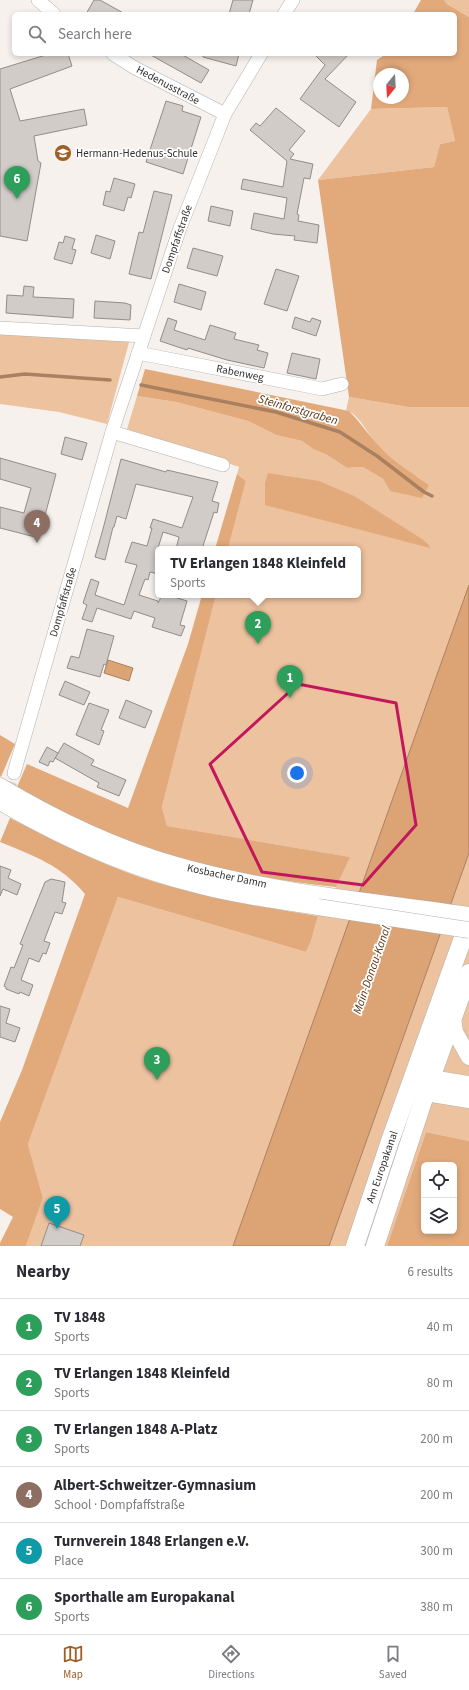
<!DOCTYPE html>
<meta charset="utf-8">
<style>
body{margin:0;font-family:"Source Sans 3",sans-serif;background:#f7f7f7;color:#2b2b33}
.controls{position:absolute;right:12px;bottom:12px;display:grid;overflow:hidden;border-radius:6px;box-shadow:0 2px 6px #0003}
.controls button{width:36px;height:36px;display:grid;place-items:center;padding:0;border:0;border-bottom:1px solid #e1e1e2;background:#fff;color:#2b2b33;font:20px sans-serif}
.compass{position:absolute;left:373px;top:68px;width:36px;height:36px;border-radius:50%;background:#fff;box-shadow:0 2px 6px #0003;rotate:198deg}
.you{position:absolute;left:297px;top:773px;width:14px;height:14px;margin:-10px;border:3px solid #fff;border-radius:50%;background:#1a73e8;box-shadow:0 0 0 6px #1a73e833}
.badge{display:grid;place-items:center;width:26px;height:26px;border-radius:50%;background:#9d5f24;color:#fff;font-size:13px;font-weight:700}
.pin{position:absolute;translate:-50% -33px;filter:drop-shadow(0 1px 2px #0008)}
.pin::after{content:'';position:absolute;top:21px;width:14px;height:12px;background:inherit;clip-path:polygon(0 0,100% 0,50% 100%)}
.popup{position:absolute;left:155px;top:546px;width:206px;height:52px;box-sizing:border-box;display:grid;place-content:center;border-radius:6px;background:#fff;filter:drop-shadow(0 1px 3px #0005);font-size:13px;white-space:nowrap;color:#7c7c81}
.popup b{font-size:15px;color:#2b2b33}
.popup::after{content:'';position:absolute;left:50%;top:100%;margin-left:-8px;border:8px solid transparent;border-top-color:#fff}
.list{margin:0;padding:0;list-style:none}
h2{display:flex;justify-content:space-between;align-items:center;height:52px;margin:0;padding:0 16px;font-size:17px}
h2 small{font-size:13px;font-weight:400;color:#7c7c81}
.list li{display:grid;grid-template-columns:26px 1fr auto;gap:12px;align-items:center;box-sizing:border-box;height:56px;padding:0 16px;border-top:1px solid #e1e1e2}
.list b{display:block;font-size:15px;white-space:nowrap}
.list p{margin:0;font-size:13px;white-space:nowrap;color:#7c7c81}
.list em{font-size:13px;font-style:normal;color:#7c7c81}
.icon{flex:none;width:22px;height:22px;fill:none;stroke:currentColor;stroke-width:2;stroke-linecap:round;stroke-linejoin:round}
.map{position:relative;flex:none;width:469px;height:1246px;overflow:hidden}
.search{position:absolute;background:#fff;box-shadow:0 2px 6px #0003;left:12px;right:12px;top:12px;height:44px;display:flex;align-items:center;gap:10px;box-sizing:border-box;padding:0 14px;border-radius:6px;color:#7c7c81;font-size:15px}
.sheet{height:388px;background:#fff}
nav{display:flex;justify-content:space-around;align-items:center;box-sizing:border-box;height:56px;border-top:1px solid #e1e1e2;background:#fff;font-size:11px;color:#7c7c81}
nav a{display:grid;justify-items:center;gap:2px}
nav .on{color:#9d5f24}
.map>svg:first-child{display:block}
</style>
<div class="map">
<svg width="469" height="1246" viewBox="0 0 469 1246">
<rect width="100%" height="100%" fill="#f6f1ed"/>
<g fill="#edc29f">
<polygon points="444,0 469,0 469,17 447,4"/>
<polygon points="447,107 455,141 440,144 434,167 318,180 371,109"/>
<polygon points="0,328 131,335 107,424 59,412 0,404"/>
<path d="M137,396L176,402L248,421L276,435L302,441L313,449L327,455L347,468L363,467L383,479L390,491L429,485C410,472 390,459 375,442C367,433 359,414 346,410L349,397L408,407H469V585L233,1246H26L43,1198L28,1144L118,897L306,952L311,941L318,916L336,887L349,857L167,826L162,807L216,595H358V549H228L246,481L237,474L239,467L127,429Z"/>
<polygon points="469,853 469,1141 426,1132 387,1246 329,1246"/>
</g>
<g fill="#e2aa7b" fill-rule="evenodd">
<path d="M421,0H444L447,4L469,17V407H408L349,397L318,180L434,167L440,144L455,141L447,107L371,109L377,60L386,54H455V14H413ZM379,74H403V98H379Z"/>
<path d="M145,369L349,411C362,424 371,439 384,451C397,464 414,474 429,485L422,498L390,491L383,479L363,467L347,468L327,455L313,449L302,441L276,435L248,421L176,402L137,396Z"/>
<polygon points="268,473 319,481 354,496 422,539 429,545 430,548 265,505 265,483"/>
<polygon points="237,474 246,481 228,549 215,549"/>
<path d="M202,595H216L162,807L167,826L350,857L336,887C254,879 170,860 95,828C68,816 43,801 17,787L27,764L128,808L188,644Z"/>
<polygon points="0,735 15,744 1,777 0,776"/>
<path d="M10,818C62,844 113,871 169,886C218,900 268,908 318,916L311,941L306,952L118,897L28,1144L43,1198L26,1246H0V1243L13,1217L0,1209V1122L22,1070L85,894C61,865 34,856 0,842Z"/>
<path d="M426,1132L469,1141V1246H387ZM424,1165H454V1231H424Z"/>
</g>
<g fill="#dca375" stroke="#a98160">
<polygon points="469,585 469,853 329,1246 233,1246"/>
<polygon points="108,660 133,668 129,681 104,673"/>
</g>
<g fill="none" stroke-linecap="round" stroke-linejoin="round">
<g stroke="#a98160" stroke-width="3.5">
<polyline points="0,377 25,374 110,380"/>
<polyline points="141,385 276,412 340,432 377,456 424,492 432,496"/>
</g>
</g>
<g fill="#d1ccc8" stroke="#928d8a">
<polygon points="94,0 100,0 125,14 86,14"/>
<polygon points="233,0 253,0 249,14 229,14"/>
<polygon points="49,54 68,54 72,66 10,89 20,121 84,109 87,125 34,136 38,161 41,163 27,241 0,236 0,69"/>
<polygon points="149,54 181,54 209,70 201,83"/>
<polygon points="203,54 239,54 236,66 203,57"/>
<polygon points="314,54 349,54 325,79 356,102 339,127 300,99 325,65"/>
<polygon points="166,101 183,106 182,111 201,117 183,174 146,162"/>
<polygon points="276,108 305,131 289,150 294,154 290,159 313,164 310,179 304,178 297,214 299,215 298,221 319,225 317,243 294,240 295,236 273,234 251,229 254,213 284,219 287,198 241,189 243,179 283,187 287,161 250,130 256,123 260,126"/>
<polygon points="114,178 135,184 131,198 128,197 124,211 103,205 106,191 110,192"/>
<polygon points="154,191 172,195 151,279 129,274 139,232 143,233"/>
<polygon points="211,206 233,211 230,226 208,221"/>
<polygon points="96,235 115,241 110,259 91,253"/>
<polygon points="65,236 75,239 72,249 76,250 72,264 54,259 59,242 63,243"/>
<polygon points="193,248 223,256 217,276 187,268"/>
<polygon points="276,269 299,276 287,311 264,304"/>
<polygon points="179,284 206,292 201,310 174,302"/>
<polygon points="24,286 34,287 33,297 74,299 73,318 6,313 7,295 23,296"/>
<polygon points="95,301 125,303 131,305 130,320 94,318"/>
<polygon points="295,317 310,322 312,318 321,321 316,336 292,328"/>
<polygon points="168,318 177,321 174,330 205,340 210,325 236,333 234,339 259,345 257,350 268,353 264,368 227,360 188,348 187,350 160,341"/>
<polygon points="292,353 320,359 316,379 287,373"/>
<polygon points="65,437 87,443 82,460 61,454"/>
<polygon points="0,458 56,474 39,538 0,528 0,507 24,513 31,488 0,479"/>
<polygon points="121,459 166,472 167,470 218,482 212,501 219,503 217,513 214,512 202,549 176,549 179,537 163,532 158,548 158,574 150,572 148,580 145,579 139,595 158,601 158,603 162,595 168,595 187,601 180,625 185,626 181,636 152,627 155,618 134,611 131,619 97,608 92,622 82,619 87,605 83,603 91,579 99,582 95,595 124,605 137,565 125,562 132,542 147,546 152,528 150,528 153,519 182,528 193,497 136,484 126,519 117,516 114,527 113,527 105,560 95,557 103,529"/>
<polygon points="87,629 114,636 106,665 104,664 100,677 67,668 71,656 79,658"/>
<polygon points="65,681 90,692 84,705 59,695"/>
<polygon points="126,700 152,711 145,728 119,718"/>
<polygon points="89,703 109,710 101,730 104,731 99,745 76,735"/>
<polygon points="64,743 94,760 91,765 126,780 119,796 97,787 99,783 55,758"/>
<polygon points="47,747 58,753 53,762 50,761 48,766 39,762"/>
<polygon points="0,866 11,870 8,878 21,884 17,895 3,889 0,896"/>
<polygon points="51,879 65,882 62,902 66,903 62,914 55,912 44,941 50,943 46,954 43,953 39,962 29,958 21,980 33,985 29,996 20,992 19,994 6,989 6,987 4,986 11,967 14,968 23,945 20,944 43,887 45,882"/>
<polygon points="0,1006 10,1009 6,1023 20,1028 15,1042 0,1037"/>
<polygon points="49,1223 84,1235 80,1246 41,1246"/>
</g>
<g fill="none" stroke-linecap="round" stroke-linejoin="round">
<polyline stroke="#cfcbc7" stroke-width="13" stroke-dasharray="13 6" stroke-linecap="butt" points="0,812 14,773"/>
<g stroke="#b5b1ad" stroke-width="14">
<g id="minor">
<polyline points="38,0 54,14"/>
<polyline points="284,14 293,0"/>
<polyline points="113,54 135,68 225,114"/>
<polyline points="0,328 144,336"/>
<polyline points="138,353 322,389 342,384"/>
<polyline points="112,432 223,465"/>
<polyline points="14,773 112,432 180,228 225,114 261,54"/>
</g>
</g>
<g stroke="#b5b1ad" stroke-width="17">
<g id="tertiary">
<path d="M0,786C55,819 114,847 176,865C270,892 373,901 469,915"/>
<path d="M0,802C63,839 130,869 201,886C239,896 279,901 318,907"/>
<polyline points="453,1018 455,1032 469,1057"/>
<polyline points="431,1078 469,1084"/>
</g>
</g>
<g stroke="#b5b1ad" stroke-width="19">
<g id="secondary">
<polyline points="426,1092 469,1099"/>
<polyline points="355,1246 390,1141 469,921"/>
<polyline points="375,1246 426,1092 469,973"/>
</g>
</g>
<use href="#minor" stroke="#fff" stroke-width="13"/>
<use href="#tertiary" stroke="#fff" stroke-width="16"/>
<use href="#secondary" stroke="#fff" stroke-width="18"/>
<g stroke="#b5b1ad" stroke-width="17" stroke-linecap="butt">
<polyline id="tertiary-bridge" points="318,907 469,930"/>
</g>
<use href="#tertiary-bridge" stroke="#fff" stroke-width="16"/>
</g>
<path fill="none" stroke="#c2185b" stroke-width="3" stroke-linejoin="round" d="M298,684L396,703L416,825L363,885L262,872L210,764Z"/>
<defs>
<g id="school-disc" transform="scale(0.9)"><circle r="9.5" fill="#9d5f24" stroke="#fff"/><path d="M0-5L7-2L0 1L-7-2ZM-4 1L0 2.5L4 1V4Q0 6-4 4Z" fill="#fff"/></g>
</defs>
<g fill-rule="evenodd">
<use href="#school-disc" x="63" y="153"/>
</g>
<g text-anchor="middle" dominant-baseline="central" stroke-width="3.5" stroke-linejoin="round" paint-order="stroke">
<g font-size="11" fill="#333130" stroke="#fff">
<text transform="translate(168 85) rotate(28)">Hedenusstraße</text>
<text transform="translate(177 239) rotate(-71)">Dompfaffstraße</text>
<text transform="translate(240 373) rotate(11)">Rabenweg</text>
<text transform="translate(63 602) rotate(-74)">Dompfaffstraße</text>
<text transform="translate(227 876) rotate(12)">Kosbacher Damm</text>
<text transform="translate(382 1167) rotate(-71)">Am Europakanal</text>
</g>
<g font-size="11" fill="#333130" stroke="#fff" text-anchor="start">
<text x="76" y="153">Hermann-Hedenus-Schule</text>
</g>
<g font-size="12" font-style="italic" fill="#57320d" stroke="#fff">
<text transform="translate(298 410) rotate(16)">Steinforstgraben</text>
<text transform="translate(372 970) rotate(-71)">Main-Donau-Kanal</text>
</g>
</g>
</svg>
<div class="controls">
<button><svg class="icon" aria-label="locate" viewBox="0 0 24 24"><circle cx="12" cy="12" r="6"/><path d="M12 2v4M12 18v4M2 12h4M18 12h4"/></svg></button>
<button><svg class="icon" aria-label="layers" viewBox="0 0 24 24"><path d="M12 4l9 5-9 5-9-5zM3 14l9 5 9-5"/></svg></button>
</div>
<svg class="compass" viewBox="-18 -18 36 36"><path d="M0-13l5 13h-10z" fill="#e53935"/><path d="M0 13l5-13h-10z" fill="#7c7c81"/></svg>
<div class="you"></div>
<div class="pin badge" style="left:290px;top:698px;background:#2e9e5b">1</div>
<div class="pin badge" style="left:258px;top:644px;background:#2e9e5b">2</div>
<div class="popup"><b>TV Erlangen 1848 Kleinfeld</b>Sports</div>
<div class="pin badge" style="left:157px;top:1080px;background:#2e9e5b">3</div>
<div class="pin badge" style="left:37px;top:543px;background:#8d6e63">4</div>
<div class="pin badge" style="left:57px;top:1229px;background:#0f9aa8">5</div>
<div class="pin badge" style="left:17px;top:199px;background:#2e9e5b">6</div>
<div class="search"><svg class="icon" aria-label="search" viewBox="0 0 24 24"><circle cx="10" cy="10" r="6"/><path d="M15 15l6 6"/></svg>Search here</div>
</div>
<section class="sheet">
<h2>Nearby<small>6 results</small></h2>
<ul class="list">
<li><span class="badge" style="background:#2e9e5b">1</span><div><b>TV 1848</b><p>Sports</p></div><em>40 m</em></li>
<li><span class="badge" style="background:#2e9e5b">2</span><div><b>TV Erlangen 1848 Kleinfeld</b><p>Sports</p></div><em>80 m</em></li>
<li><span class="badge" style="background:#2e9e5b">3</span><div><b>TV Erlangen 1848 A-Platz</b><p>Sports</p></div><em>200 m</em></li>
<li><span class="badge" style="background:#8d6e63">4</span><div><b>Albert-Schweitzer-Gymnasium</b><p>School · Dompfaffstraße</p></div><em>200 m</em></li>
<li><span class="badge" style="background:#0f9aa8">5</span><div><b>Turnverein 1848 Erlangen e.V.</b><p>Place</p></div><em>300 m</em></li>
<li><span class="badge" style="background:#2e9e5b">6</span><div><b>Sporthalle am Europakanal</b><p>Sports</p></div><em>380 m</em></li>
</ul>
</section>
<nav>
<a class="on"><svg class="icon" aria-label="map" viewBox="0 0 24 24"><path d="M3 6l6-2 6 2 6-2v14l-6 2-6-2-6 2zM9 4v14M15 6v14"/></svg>Map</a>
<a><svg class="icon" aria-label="directions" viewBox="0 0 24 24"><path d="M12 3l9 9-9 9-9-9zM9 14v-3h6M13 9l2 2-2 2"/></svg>Directions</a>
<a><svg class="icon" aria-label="saved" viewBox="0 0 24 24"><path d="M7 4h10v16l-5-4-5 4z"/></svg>Saved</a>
</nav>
